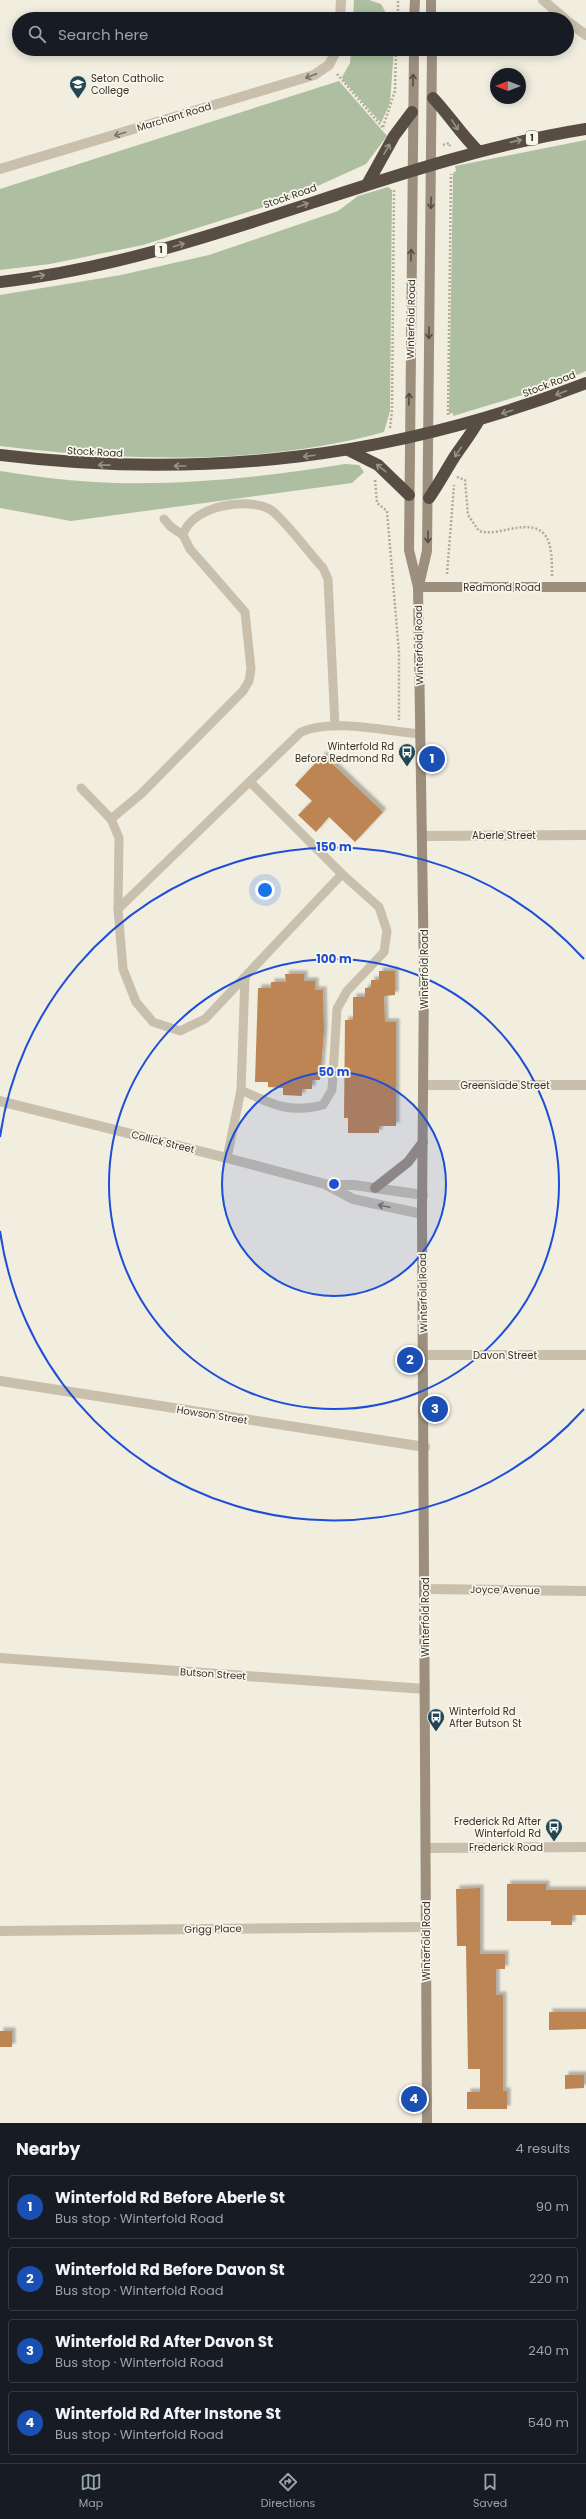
<!DOCTYPE html>
<meta charset="utf-8">
<style>
body{margin:0;font-family:Poppins,sans-serif;background:#20242c;color:#f1f3f6}
.compass{position:absolute;left:490px;top:68px;width:36px;height:36px;border-radius:50%;background:#171b24;box-shadow:0 2px 10px #0003;rotate:270deg}
.you{position:absolute;left:265px;top:890px;width:14px;height:14px;margin:-10px;border:3px solid #fff;border-radius:50%;background:#1a73e8;box-shadow:0 0 0 6px #1a73e833}
.badge{display:grid;place-items:center;width:26px;height:26px;border-radius:50%;background:#94a5ae;color:#fff;font-size:13px;font-weight:700}
.pin{position:absolute;translate:-50% -50%;border:2px solid #fff;box-shadow:0 1px 4px #0006}
.list{margin:0;padding:0;list-style:none}
h2{display:flex;justify-content:space-between;align-items:center;height:52px;margin:0;padding:0 16px;font-size:17px}
h2 small{font-size:13px;font-weight:400;color:#9ea1a6}
.list li{display:grid;grid-template-columns:26px 1fr auto;gap:12px;align-items:center;box-sizing:border-box;height:64px;margin:0 8px 8px;padding:0 8px;border:1px solid #363941;border-radius:4px}
.list b{display:block;font-size:15px;white-space:nowrap}
.list p{margin:0;font-size:13px;white-space:nowrap;color:#9ea1a6}
.list em{font-size:13px;font-style:normal;color:#9ea1a6}
.icon{flex:none;width:22px;height:22px;fill:none;stroke:currentColor;stroke-width:2;stroke-linecap:round;stroke-linejoin:round}
.map{position:relative;flex:none;width:586px;height:2123px;overflow:hidden}
.search{position:absolute;background:#171b24;box-shadow:0 2px 10px #0003;left:12px;right:12px;top:12px;height:44px;display:flex;align-items:center;gap:10px;box-sizing:border-box;padding:0 14px;border-radius:22px;color:#9ea1a6;font-size:15px}
.sheet{height:340px;background:#171b24}
nav{display:flex;justify-content:space-around;align-items:center;box-sizing:border-box;height:56px;border-top:1px solid #363941;background:#171b24;font-size:11px;color:#9ea1a6}
nav a{display:grid;justify-items:center;gap:2px}
nav .on{color:#94a5ae}
.map>svg:first-child{display:block}
</style>
<div class="map">
<svg width="586" height="2123" viewBox="0 0 586 2123">
<defs>
<filter id="shadow"><feDropShadow dx="3.5" dy="-3.5" stdDeviation="1" flood-color="#0004"/></filter>
</defs>
<rect width="100%" height="100%" fill="#f1eddf"/>
<g fill="#adbfa0">
<polygon points="354,0 369,0 381,4 389,19 353,19"/>
<polygon points="351,49 394,49 390,103 381,123 343,80 342,77 350,63"/>
<polygon points="339,81 387,136 366,164 289,199 143,245 50,264 0,270 0,189"/>
<polygon points="586,140 586,371 552,386 453,416 453,413 449,414 453,173 456,171 455,166"/>
<path d="M388,187L392,190L390,411L384,432C260,466 127,461 0,446V295L121,275L209,255L338,211L358,196Z"/>
<path d="M345,464L359,465L364,472L352,483L71,521L0,508V471C31,476 62,480 94,482C175,487 266,477 345,464Z"/>
</g>
<g fill="#bc8552" filter="url(#shadow)">
<polygon points="323,755 383,812 355,842 329,817 316,832 298,815 312,801 295,785"/>
<polygon points="379,971 395,971 395,995 384,996 385,1022 396,1022 396,1126 379,1126 379,1133 348,1133 348,1118 344,1118 345,1020 353,1020 353,997 365,997 365,988 371,987 371,980 379,980"/>
<polygon points="285,974 304,974 304,981 315,981 315,990 323,990 324,1031 320,1080 312,1080 312,1089 302,1089 302,1096 283,1095 283,1088 268,1087 268,1082 255,1082 258,988 271,988 271,982 286,982"/>
<polygon points="507,1884 546,1884 546,1890 586,1890 586,1915 572,1915 572,1925 551,1925 551,1921 507,1921"/>
<polygon points="480,1888 480,1954 505,1954 505,1969 496,1969 496,1995 503,1995 503,2091 507,2091 507,2109 467,2109 467,2092 480,2092 480,2069 468,2069 466,1946 457,1946 456,1889"/>
<polygon points="549,2012 586,2012 586,2029 549,2030"/>
<rect x="0" y="2031" width="12" height="16"/>
<polygon points="565,2075 584,2075 584,2088 565,2089"/>
</g>
<g fill="none" stroke-linecap="round" stroke-linejoin="round">
<g stroke="#b4aa96" stroke-width="2.5" stroke-dasharray="2 2" stroke-linecap="butt">
<polyline points="398,19 398,0"/>
<polyline points="337,74 384,129"/>
<polyline points="383,127 395,91 396,49"/>
<polyline points="443,145 449,143 450,146"/>
<polyline points="448,415 451,174"/>
<polyline points="390,428 392,410 394,189"/>
<path d="M457,477L465,480L468,515L479,531C489,534 500,531 510,529C551,520 552,544 552,576"/>
<polyline points="375,480 377,503 387,511 399,653 399,720"/>
<polyline points="447,574 454,485"/>
</g>
<g stroke="#c8bfac" stroke-width="9">
<polyline points="164,519 171,527 183,535"/>
<polyline points="81,788 111,819 119,838 118,909 123,969 136,1002 153,1022 180,1031 205,1019 342,874"/>
<path d="M111,819L141,794L243,691L249,681L251,669L245,612L190,549L183,535C191,506 248,496 271,510C283,518 311,555 323,568L328,579L335,726"/>
<path d="M118,909L301,732C332,718 386,731 420,734"/>
<path d="M241,1090C271,1104 290,1114 323,1105L332,1090L337,1009L347,991L384,952L387,931L379,907L342,874L250,782"/>
<polyline points="227,1158 241,1090 245,977"/>
</g>
<g stroke="#c8bfac" stroke-width="10">
<polyline points="543,0 565,19"/>
<polyline points="340,19 341,0"/>
<polyline points="567,21 586,35"/>
<polyline points="0,169 314,75 329,65 337,49"/>
<polyline points="423,836 586,835"/>
<polyline points="424,1085 586,1085"/>
<polyline points="0,1101 227,1158 325,1184 353,1199 422,1214"/>
<polyline points="329,1185 354,1185 423,1195"/>
<polyline points="424,1355 586,1355"/>
<polyline points="0,1381 425,1447"/>
<polyline points="425,1589 586,1591"/>
<polyline points="0,1658 425,1689"/>
<polyline points="426,1848 586,1847"/>
<polyline points="0,1931 426,1927"/>
</g>
<g stroke="#9c8f7d" stroke-width="10">
<polyline points="431,0 431,19"/>
<polyline points="414,19 415,0"/>
<polyline points="414,49 409,550 418,587 424,976 422,1214 427,2123"/>
<polyline points="419,585 427,551 432,49"/>
<polyline points="418,587 586,587"/>
<polyline points="375,1188 408,1162 423,1142"/>
</g>
<g stroke="#574d42" stroke-width="12">
<path d="M433,98C449,115 461,134 478,151"/>
<polyline points="368,183 394,136 412,112"/>
<path d="M0,282C202,259 385,161 586,129"/>
<polyline points="348,450 378,465 409,495"/>
<path d="M0,455C205,480 394,458 586,383"/>
<path d="M429,498C439,484 446,470 455,456C463,444 472,433 479,420"/>
</g>
</g>
<defs><path id="oneway-shaft" d="M-6 0H5M1.5-3L5.5 0L1.5 3" fill="none" stroke-width="1.6" stroke-linecap="round" stroke-linejoin="round"/></defs>
<g stroke="#787164">
<use href="#oneway-shaft" transform="translate(311 76) rotate(159)"/>
<use href="#oneway-shaft" transform="translate(120 134) rotate(163)"/>
<use href="#oneway-shaft" transform="translate(384 1206) rotate(-168)"/>
</g>
<g stroke="#554d43">
<use href="#oneway-shaft" transform="translate(413 80) rotate(-89)"/>
<use href="#oneway-shaft" transform="translate(431 203) rotate(91)"/>
<use href="#oneway-shaft" transform="translate(411 255) rotate(-89)"/>
<use href="#oneway-shaft" transform="translate(429 333) rotate(91)"/>
<use href="#oneway-shaft" transform="translate(409 399) rotate(-89)"/>
<use href="#oneway-shaft" transform="translate(428 537) rotate(91)"/>
</g>
<g stroke="#989186">
<use href="#oneway-shaft" transform="translate(455 125) rotate(58)"/>
<use href="#oneway-shaft" transform="translate(516 141) rotate(-13)"/>
<use href="#oneway-shaft" transform="translate(387 149) rotate(-60)"/>
<use href="#oneway-shaft" transform="translate(303 205) rotate(-19)"/>
<use href="#oneway-shaft" transform="translate(179 245) rotate(-17)"/>
<use href="#oneway-shaft" transform="translate(39 276) rotate(-10)"/>
<use href="#oneway-shaft" transform="translate(561 393) rotate(159)"/>
<use href="#oneway-shaft" transform="translate(507 412) rotate(163)"/>
<use href="#oneway-shaft" transform="translate(458 452) rotate(125)"/>
<use href="#oneway-shaft" transform="translate(309 456) rotate(173)"/>
<use href="#oneway-shaft" transform="translate(104 465) rotate(-179)"/>
<use href="#oneway-shaft" transform="translate(180 466) rotate(180)"/>
<use href="#oneway-shaft" transform="translate(381 468) rotate(-142)"/>
</g>
<circle cx="334" cy="1184" r="112" fill="#1d4ed8" fill-opacity=".12"/>
<g fill="none" stroke="#1d4ed8" stroke-width="2">
<circle cx="334" cy="1184" r="112"/>
<circle cx="334" cy="1184" r="225"/>
<path d="M584 1409A337 337 0 0 1 0 1231M0 1137A337 337 0 0 1 584 959"/>
</g>
<defs>
<g id="school-pin" transform="scale(0.9)"><path d="M0 17L-7.5 6A9.5 9.5 0 1 1 7.5 6Z" fill="#234655" stroke="#f9f6eb"/><path d="M0-5L7-2L0 1L-7-2ZM-4 1L0 2.5L4 1V4Q0 6-4 4Z" fill="#fff"/></g>
<g id="bus-pin" transform="scale(0.9)"><path d="M0 17L-7.5 6A9.5 9.5 0 1 1 7.5 6Z" fill="#234655" stroke="#f9f6eb"/><path d="M-5-6H5V4H4V6H2V4H-2V6H-4V4H-5ZM-3.5-4V0h7V-4ZM-3.5 1.2v1.5H-2V1.2ZM2 1.2v1.5H3.5V1.2Z" fill="#fff"/></g>
</defs>
<g fill-rule="evenodd">
<use href="#school-pin" x="78" y="84"/>
<use href="#bus-pin" x="407" y="752"/>
<use href="#bus-pin" x="436" y="1717"/>
<use href="#bus-pin" x="554" y="1827"/>
</g>
<g text-anchor="middle" dominant-baseline="central" stroke-width="3.5" stroke-linejoin="round" paint-order="stroke">
<g fill="#f9f6eb" stroke="#716c64" stroke-width="1">
<rect x="526" y="131" width="12" height="14" rx="3"/>
<rect x="155" y="243" width="12" height="14" rx="3"/>
</g>
<g font-size="9" font-weight="bold" fill="#37312a">
<text x="532" y="138">1</text>
<text x="161" y="250">1</text>
</g>
<g font-size="10" fill="#37312a" stroke="#f9f6eb" text-anchor="start">
<text x="91" y="78">Seton Catholic<tspan x="91" dy="12">College</tspan></text>
<text x="394" y="746" text-anchor="end">Winterfold Rd<tspan x="394" dy="12">Before Redmond Rd</tspan></text>
<text x="449" y="1711">Winterfold Rd<tspan x="449" dy="12">After Butson St</tspan></text>
<text x="541" y="1821" text-anchor="end">Frederick Rd After<tspan x="541" dy="12">Winterfold Rd</tspan></text>
</g>
<g font-size="10" fill="#37312a" stroke="#f9f6eb">
<text transform="translate(174 117) rotate(-17)">Marchant Road</text>
<text transform="translate(290 196) rotate(-19)">Stock Road</text>
<text transform="translate(411 319) rotate(-89)">Winterfold Road</text>
<text transform="translate(549 384) rotate(-21)">Stock Road</text>
<text transform="translate(95 452) rotate(3)">Stock Road</text>
<text x="502" y="587">Redmond Road</text>
<text transform="translate(419 645) rotate(-91)">Winterfold Road</text>
<text x="504" y="835">Aberle Street</text>
<text transform="translate(424 969) rotate(-90)">Winterfold Road</text>
<text x="505" y="1085">Greenslade Street</text>
<text transform="translate(163 1142) rotate(14)">Collick Street</text>
<text transform="translate(423 1293) rotate(-91)">Winterfold Road</text>
<text x="505" y="1355">Davon Street</text>
<text transform="translate(212 1415) rotate(9)">Howson Street</text>
<text transform="translate(505 1590) rotate(1)">Joyce Avenue</text>
<text transform="translate(425 1617) rotate(-90)">Winterfold Road</text>
<text transform="translate(213 1674) rotate(4)">Butson Street</text>
<text x="506" y="1847">Frederick Road</text>
<text transform="translate(213 1929) rotate(-1)">Grigg Place</text>
<text transform="translate(426 1941) rotate(-90)">Winterfold Road</text>
</g>
</g>
<circle cx="334" cy="1184" r="6" fill="#1d4ed8" stroke="#f9f6eb" stroke-width="2"/>
<g font-size="12" text-anchor="middle" font-weight="bold" fill="#1d4ed8" stroke="#f9f6eb" stroke-width="3.5" stroke-linejoin="round" paint-order="stroke">
<text x="334" y="851">150 m</text>
<text x="334" y="963">100 m</text>
<text x="334" y="1076">50 m</text>
</g>
</svg>
<svg class="compass" viewBox="-18 -18 36 36"><path d="M0-13l5 13h-10z" fill="#e53935"/><path d="M0 13l5-13h-10z" fill="#9ea1a6"/></svg>
<div class="you"></div>
<div class="pin badge" style="left:432px;top:759px;background:#1a4fb4">1</div>
<div class="pin badge" style="left:410px;top:1360px;background:#1a4fb4">2</div>
<div class="pin badge" style="left:435px;top:1409px;background:#1a4fb4">3</div>
<div class="pin badge" style="left:414px;top:2099px;background:#1a4fb4">4</div>
<div class="search"><svg class="icon" aria-label="search" viewBox="0 0 24 24"><circle cx="10" cy="10" r="6"/><path d="M15 15l6 6"/></svg>Search here</div>
</div>
<section class="sheet">
<h2>Nearby<small>4 results</small></h2>
<ul class="list">
<li><span class="badge" style="background:#1a4fb4">1</span><div><b>Winterfold Rd Before Aberle St</b><p>Bus stop · Winterfold Road</p></div><em>90 m</em></li>
<li><span class="badge" style="background:#1a4fb4">2</span><div><b>Winterfold Rd Before Davon St</b><p>Bus stop · Winterfold Road</p></div><em>220 m</em></li>
<li><span class="badge" style="background:#1a4fb4">3</span><div><b>Winterfold Rd After Davon St</b><p>Bus stop · Winterfold Road</p></div><em>240 m</em></li>
<li><span class="badge" style="background:#1a4fb4">4</span><div><b>Winterfold Rd After Instone St</b><p>Bus stop · Winterfold Road</p></div><em>540 m</em></li>
</ul>
</section>
<nav>
<a class="on"><svg class="icon" aria-label="map" viewBox="0 0 24 24"><path d="M3 6l6-2 6 2 6-2v14l-6 2-6-2-6 2zM9 4v14M15 6v14"/></svg>Map</a>
<a><svg class="icon" aria-label="directions" viewBox="0 0 24 24"><path d="M12 3l9 9-9 9-9-9zM9 14v-3h6M13 9l2 2-2 2"/></svg>Directions</a>
<a><svg class="icon" aria-label="saved" viewBox="0 0 24 24"><path d="M7 4h10v16l-5-4-5 4z"/></svg>Saved</a>
</nav>
